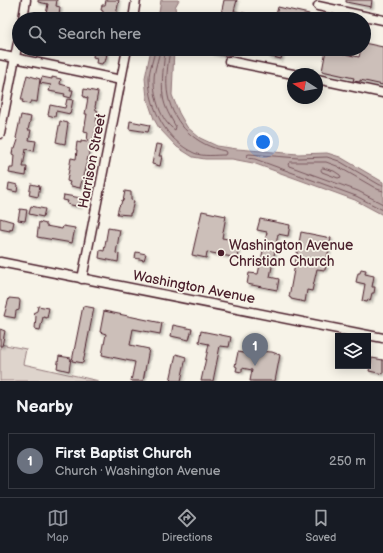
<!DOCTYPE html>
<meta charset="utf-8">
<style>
body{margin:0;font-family:"Balsamiq Sans",sans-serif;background:#242831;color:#f1f3f6}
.controls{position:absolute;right:12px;bottom:12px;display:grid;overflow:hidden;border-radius:0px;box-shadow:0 2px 10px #0003}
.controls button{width:36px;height:36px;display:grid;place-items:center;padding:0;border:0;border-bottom:1px solid #363941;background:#171b24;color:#f1f3f6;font:20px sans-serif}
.compass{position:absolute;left:287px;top:68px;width:36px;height:36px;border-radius:50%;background:#171b24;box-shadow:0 2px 10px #0003;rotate:281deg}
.you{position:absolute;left:263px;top:142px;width:14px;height:14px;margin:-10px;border:3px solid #fff;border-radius:50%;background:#1a73e8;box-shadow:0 0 0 6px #1a73e833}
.badge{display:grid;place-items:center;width:26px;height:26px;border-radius:50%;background:#8c9099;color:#fff;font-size:13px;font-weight:700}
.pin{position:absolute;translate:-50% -33px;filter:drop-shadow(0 1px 2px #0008)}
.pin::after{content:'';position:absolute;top:21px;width:14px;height:12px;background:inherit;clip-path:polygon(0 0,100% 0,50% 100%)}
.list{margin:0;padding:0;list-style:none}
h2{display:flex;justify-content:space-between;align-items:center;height:52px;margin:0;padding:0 16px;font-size:17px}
h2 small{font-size:13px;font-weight:400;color:#9ea1a6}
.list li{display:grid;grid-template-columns:26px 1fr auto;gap:12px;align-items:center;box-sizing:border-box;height:56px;margin:0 8px 8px;padding:0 8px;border:1px solid #363941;border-radius:0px}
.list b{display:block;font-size:15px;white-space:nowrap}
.list p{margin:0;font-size:13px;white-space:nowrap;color:#9ea1a6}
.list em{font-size:13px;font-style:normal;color:#9ea1a6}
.icon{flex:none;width:22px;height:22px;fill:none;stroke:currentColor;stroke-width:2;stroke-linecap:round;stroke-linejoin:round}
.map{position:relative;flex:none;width:383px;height:381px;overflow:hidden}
.search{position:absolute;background:#171b24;box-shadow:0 2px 10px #0003;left:12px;right:12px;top:12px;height:44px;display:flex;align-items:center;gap:10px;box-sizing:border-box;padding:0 14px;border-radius:22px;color:#9ea1a6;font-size:15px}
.sheet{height:116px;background:#171b24}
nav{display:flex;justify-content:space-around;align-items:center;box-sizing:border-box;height:56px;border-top:1px solid #363941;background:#171b24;font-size:11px;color:#9ea1a6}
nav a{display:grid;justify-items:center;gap:2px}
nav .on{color:#8c9099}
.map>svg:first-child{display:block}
</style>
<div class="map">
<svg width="383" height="381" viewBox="0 0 383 381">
<defs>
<filter id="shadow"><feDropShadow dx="2" dy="2" stdDeviation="1" flood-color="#0004"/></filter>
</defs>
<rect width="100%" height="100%" fill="#f7f3e8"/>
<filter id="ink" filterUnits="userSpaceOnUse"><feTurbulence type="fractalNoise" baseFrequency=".025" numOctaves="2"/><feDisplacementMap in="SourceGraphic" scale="8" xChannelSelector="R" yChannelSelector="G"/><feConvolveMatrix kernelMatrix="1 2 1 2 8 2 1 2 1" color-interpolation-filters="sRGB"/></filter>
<g filter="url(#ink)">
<polygon fill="#ded4cc" stroke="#947a7c" points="0,344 26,349 23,364 99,381 0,381"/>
<g fill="#bcaaa7" stroke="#8e7275">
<polygon points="161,0 179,0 175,7 177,19 158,19"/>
<polygon points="151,49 174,49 172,95 179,113 187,127 200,138 217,146 237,149 298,154 327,153 340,157 383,182 383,215 355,200 253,163 232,159 205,159 193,157 177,147 159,128 154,119 147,98 145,78"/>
</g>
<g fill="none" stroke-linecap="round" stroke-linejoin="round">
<g stroke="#78575d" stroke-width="1">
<path d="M155,49C154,59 149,69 149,79C150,109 166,140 194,153C203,157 215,155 225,155L226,153L225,151C196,145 174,125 168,96C165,81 168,64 170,49"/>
<path d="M160,49C159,59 154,69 154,80C154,96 160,121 175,130L176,127C171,118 164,107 163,96C161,81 164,64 165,49"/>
<polygon points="323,168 334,171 340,175 341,177 338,178 322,172 321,170"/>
<polyline points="383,185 380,185 339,161 327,157 298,158 249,154 247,155 248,158 255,159 356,196 383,210"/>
<polyline points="383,191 377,189 337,166 326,162 290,162 288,164 289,166 358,191 383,204"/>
</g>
</g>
<g fill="#ccbfb9" stroke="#4a1f2b" filter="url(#shadow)">
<polygon points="38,0 57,0 56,6 60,7 59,14 61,15 60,19 45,19 48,4 38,2"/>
<polygon points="106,0 119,0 116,15 103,14 103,11 101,10 102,5 105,5"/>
<polygon points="224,0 237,0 234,11 263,17 263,19 220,19"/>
<polygon points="346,0 372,0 371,7 346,2"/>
<polygon points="278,7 309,14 308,19 275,19"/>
<polygon points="364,43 383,47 383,85 360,80 360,82 353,81 354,78 322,71 326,50 359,57 361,49 364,49"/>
<polygon points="213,49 232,49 231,56 226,56 212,53"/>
<polygon points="269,49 283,49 281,59 268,56"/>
<polygon points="94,50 105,52 105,54 107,54 105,62 103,62 102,64 96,63 97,58 93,57"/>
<polygon points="27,75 40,79 37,102 31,101 29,104 22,102 23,100 21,100"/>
<polygon points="42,77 52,79 52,77 61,79 60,84 71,87 70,90 73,90 71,98 64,96 65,94 49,91 51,85 40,83"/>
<polygon points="84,89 98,92 95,107 96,110 98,111 96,123 97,123 92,148 90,148 89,153 80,188 71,186 69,185 70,182 67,181 71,158 76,159 77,150 76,150 77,142 81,143 81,141 87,142 88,132 84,131 87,114 85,114 88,98 84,97 84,96 83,96"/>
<polygon points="67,99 73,100 70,114 56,111 55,117 48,115 50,105 65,108"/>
<polygon points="21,115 31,117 28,130 31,130 29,140 36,141 34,151 26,149 23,167 27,167 26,176 9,173 10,168 13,168 14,155 12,154 13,149 15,149 18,140 16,138"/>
<polygon points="60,121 68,123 65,144 56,142"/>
<polygon points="130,121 150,125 148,132 129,129"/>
<polygon points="156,144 162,145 159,156 162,156 160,166 152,164"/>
<polygon points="9,183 18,185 17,192 8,190"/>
<polygon points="31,184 40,186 38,197 29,195"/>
<polygon points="125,191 131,192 131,200 134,201 131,213 130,213 130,215 117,214 119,206 121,204 122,200 123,201"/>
<polygon points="64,195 81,198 80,207 67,204 68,201 63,200"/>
<polygon points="31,206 45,209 43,217 29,214"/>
<polygon points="20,209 27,210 25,221 18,220"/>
<polygon points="202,211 226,216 222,238 240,241 237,258 207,252 206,258 192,255"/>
<polygon points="0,218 14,222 12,230 10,229 10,231 0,229"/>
<polygon points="260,219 290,225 288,236 278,234 270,277 279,279 277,290 247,284 249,273 258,274 267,232 257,230"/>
<polygon points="39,222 46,224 46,226 62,229 63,226 75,228 72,243 37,237"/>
<polygon points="108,228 120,230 116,253 119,254 118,262 99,258 100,250 104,251"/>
<polygon points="301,232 331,238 325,270 317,269 312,291 307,290 305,302 291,299 291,298 289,297"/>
<polygon points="136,252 146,254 144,260 135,258"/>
<polygon points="361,269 366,270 365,274 374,276 372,287 375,287 374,293 372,293 370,301 368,300 367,302 362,301 365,284 356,282 358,273 360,273"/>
<polygon points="9,298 19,299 20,301 19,310 16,311 15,318 4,316"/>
<polygon points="38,306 49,308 47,318 43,317 40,330 35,329 36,316 33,313 37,311"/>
<polygon points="83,306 94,308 83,363 72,361"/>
<polygon points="104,311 162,323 160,334 133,329 130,345 149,349 143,381 131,381 135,362 102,355 106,334 100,332"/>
<polygon points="173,325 192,329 189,340 171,336"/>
<polygon points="0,329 5,331 2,346 0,346"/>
<polygon points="201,331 231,337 229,347 220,346 213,381 201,381 209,344 199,342"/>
<polygon points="256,351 272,352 280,355 275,381 250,381 252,370 242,368 242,372 236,371 237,367 235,366 238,352 255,355"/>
<polygon points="176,354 186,357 181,381 170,381"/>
<polygon points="59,356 71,358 69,371 57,368"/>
<polygon points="372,358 383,360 383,374 369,371"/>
</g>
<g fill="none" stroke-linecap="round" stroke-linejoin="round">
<g stroke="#4a1f2b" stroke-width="11">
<g id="minor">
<polyline points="318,6 383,20"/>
<polyline points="23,19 26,0"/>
<polyline points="133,19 136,0"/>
<polyline points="0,55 121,80"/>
<polyline points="229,61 293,74"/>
<polyline points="317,79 383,93"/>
<polyline points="0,134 19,37"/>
<polyline points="0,262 383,338"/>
<polyline points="82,279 127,49"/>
</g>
</g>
<use href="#minor" stroke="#f7f3e8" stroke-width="8"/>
</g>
</g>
<circle fill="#4a1f2b" stroke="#f7f3e8" stroke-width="1.5" cx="221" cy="253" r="4"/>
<g text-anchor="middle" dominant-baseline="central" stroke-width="3.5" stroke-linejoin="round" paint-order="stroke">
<g font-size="14" fill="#4a1f2b" stroke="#f7f3e8">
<text transform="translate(92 161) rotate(-79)">Harrison Street</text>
<text transform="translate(194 287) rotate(11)">Washington Avenue</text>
</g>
<g font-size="14" fill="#4a1f2b" stroke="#f7f3e8" text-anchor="start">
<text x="229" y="245">Washington Avenue<tspan x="229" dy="16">Christian Church</tspan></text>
</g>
</g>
</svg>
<div class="controls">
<button><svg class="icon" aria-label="layers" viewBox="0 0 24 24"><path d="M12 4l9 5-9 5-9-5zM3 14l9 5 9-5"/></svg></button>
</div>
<svg class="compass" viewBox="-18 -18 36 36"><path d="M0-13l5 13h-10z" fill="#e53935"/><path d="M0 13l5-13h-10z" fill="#9ea1a6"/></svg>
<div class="you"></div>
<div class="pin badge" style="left:255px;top:366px;background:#6b7280">1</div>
<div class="search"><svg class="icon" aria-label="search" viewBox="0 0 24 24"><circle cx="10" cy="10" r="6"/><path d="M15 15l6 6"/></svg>Search here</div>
</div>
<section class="sheet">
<h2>Nearby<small></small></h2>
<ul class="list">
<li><span class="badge" style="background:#6b7280">1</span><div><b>First Baptist Church</b><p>Church · Washington Avenue</p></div><em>250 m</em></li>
</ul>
</section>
<nav>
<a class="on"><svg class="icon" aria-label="map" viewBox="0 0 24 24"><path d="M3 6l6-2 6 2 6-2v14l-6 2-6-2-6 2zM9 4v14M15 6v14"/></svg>Map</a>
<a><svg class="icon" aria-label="directions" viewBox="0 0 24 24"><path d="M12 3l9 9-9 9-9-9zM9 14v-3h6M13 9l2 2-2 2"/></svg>Directions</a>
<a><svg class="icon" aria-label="saved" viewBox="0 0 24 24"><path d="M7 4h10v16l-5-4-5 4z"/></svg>Saved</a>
</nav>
